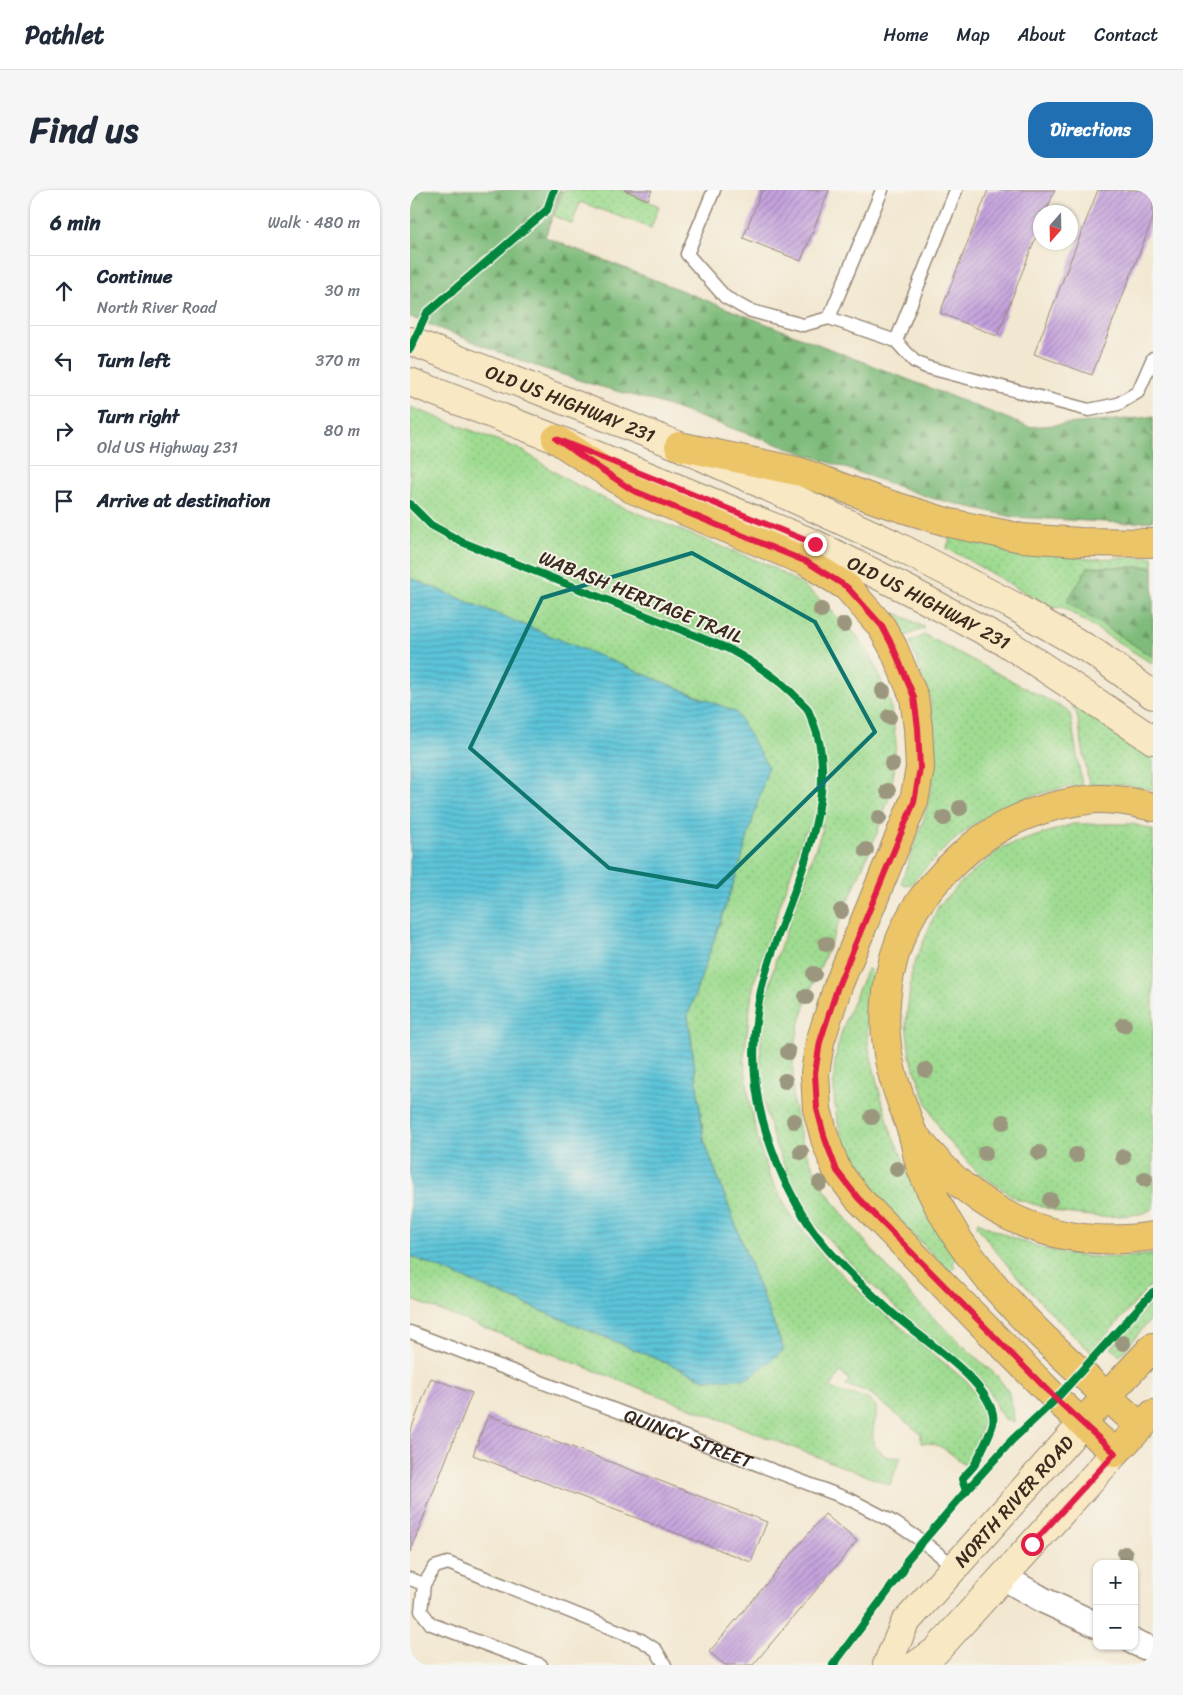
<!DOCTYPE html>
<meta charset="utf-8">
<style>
body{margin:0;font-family:Sriracha,sans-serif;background:#f6f6f7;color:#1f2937}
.controls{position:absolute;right:15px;bottom:15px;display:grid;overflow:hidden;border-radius:10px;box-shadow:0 1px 4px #0004}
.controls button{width:45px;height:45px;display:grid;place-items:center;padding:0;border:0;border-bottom:1px solid #e0e1e3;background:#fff;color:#1f2937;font:25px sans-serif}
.compass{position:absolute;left:623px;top:15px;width:45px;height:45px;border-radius:50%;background:#fff;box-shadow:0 1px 4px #0004;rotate:200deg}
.stop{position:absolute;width:15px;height:15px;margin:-11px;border:4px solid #e11d48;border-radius:50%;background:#fff}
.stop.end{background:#e11d48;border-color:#fff;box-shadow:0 1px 5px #0008}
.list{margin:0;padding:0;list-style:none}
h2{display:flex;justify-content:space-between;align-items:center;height:65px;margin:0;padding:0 20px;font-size:21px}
h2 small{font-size:16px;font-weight:400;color:#747a83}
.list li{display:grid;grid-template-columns:32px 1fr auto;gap:15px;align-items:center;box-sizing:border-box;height:70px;padding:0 20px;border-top:1px solid #e0e1e3}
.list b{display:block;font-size:19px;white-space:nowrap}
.list p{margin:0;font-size:16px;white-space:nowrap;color:#747a83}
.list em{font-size:16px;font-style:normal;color:#747a83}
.icon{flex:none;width:28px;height:28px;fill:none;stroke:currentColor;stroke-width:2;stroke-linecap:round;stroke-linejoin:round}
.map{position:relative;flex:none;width:743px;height:1475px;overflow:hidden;border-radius:20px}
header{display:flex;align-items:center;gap:30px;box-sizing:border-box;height:70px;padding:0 25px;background:#fff;border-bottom:1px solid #e0e1e3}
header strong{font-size:24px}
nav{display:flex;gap:28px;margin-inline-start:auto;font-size:18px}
.intro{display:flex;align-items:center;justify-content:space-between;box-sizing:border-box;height:120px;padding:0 30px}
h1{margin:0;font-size:35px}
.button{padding:12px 22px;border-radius:20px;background:#1f6fb2;color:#fff;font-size:18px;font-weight:700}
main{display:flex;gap:30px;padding:0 30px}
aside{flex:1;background:#fff;border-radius:20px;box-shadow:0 1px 4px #0004}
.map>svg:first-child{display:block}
</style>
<header>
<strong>Pathlet</strong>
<nav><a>Home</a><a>Map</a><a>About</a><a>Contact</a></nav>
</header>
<div class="intro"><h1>Find us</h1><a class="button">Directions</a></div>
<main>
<aside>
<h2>6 min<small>Walk · 480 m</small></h2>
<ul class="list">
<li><svg class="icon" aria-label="ahead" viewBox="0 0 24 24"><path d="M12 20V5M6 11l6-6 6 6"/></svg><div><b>Continue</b><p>North River Road</p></div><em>30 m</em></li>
<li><svg class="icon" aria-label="left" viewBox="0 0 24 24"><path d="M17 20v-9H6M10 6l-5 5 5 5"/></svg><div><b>Turn left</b></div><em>370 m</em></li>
<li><svg class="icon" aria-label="right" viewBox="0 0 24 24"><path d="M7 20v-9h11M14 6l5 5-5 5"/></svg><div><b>Turn right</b><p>Old US Highway 231</p></div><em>80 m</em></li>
<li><svg class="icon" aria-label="arrive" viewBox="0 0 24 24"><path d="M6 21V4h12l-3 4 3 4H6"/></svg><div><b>Arrive at destination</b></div></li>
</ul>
</aside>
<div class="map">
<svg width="743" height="1475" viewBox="0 0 743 1475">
<defs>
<pattern id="grass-dots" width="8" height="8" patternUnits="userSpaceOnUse" patternTransform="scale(1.25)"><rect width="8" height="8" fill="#9fdc91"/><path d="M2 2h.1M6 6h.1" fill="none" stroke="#8abd7d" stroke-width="1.8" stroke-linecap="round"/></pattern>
<pattern id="forest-firs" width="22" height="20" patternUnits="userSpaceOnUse" patternTransform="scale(1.25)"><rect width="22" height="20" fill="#7fbc7b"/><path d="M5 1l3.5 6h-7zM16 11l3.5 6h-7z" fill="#699964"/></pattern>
<pattern id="water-rules" width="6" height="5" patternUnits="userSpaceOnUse" patternTransform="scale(1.25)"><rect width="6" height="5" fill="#5cc4d9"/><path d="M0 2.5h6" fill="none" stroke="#4d9faf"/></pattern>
<pattern id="building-hatch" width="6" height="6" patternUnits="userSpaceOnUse" patternTransform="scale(1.25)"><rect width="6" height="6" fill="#c4a1dd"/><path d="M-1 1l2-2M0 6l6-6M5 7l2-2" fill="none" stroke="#a083b3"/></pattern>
</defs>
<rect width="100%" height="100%" fill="#f7f3e8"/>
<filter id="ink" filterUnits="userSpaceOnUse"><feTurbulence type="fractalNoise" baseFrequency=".02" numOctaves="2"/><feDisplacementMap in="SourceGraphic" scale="10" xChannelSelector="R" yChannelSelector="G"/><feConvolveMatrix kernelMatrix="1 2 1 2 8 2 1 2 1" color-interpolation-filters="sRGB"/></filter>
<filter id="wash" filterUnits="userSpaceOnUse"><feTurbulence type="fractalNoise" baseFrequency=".0096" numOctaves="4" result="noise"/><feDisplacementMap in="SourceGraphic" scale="20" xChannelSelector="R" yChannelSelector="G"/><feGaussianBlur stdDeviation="1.12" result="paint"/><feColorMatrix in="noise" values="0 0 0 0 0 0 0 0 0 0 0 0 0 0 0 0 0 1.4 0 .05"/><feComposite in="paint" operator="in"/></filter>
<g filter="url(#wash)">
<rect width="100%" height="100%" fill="#f2e7d0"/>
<g fill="url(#grass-dots)" stroke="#6d8358">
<polygon points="154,0 213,0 249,16 241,38 170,12 162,34 144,26"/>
<path d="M0,217L97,254L113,261L157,290L205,314L358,375L386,391L406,406L443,441L462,468L480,512L486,552L484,582L478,611L467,643L401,799L389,835L383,866V912L393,956L415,1000L437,1030L502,1107L551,1154L587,1186L598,1201L603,1219L604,1232L596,1230L588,1221L581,1204L570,1189L494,1126L439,1073L403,1031L385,1000L365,954L354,915L350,877L351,844L356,810L366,769L414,635L395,642L344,792L341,810L334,868L339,909L347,947L359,985L381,1026L413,1066L458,1110L557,1192L570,1209L575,1224L571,1241L558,1272L554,1274C541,1264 529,1251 511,1253V1244L461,1204L453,1200L436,1196L439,1189L430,1182L421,1197C434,1208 451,1201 464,1214C474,1224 450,1248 473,1264C478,1268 485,1268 491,1266L480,1295L0,1109V1066L295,1189L374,1160L342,1079L294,950L278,825L331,671L326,522L0,388Z"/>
<polygon points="541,345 568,351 679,369 743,367 743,377 678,377 657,412 743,467 743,474 652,417 642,418 537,358"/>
<polygon points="484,423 489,424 515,438 491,448 480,428"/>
<path d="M515,445L657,520L660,523L672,595C595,606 551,636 502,693L497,695L491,693L514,628L522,593L524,548L520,509L500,452Z"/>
<polygon points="662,516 695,534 743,568 743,600 717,595 679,594 667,524"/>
<polygon points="663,634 723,634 743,640 743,1019 731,1024 692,1027 653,1023 607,1009 568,983 534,946 517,914 500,866 496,833 502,779 528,717 554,689 593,657"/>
<path d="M457,779L461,780L463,787L457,821L458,854L468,897L481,942L519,1028L548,1068L543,1073L545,1077L540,1082C506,1047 446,993 432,947C424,923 422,897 425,872C429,839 445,809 457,779Z"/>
<path d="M568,1032C628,1062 676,1074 743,1064V1093L681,1162C639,1122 600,1082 567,1036Z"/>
<polygon points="743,1111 743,1126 710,1166 701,1158"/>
</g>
<g fill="url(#forest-firs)" stroke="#5d734c">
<polygon points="0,0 152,0 135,47 619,237 743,227 743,331 715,333 603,327 521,308 247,212 181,194 120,174 0,127"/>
<polygon points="678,377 743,377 743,467 657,412"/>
</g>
<polygon fill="url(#water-rules)" stroke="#4c777c" points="0,388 326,522 358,577 331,671 278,825 294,950 342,1079 374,1160 337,1189 295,1189 0,1066"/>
<g id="blocks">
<g fill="url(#building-hatch)">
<polygon points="214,0 242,0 238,10"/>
<polygon points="352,0 419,0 391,71 333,48"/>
<polygon points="578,0 645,0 636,22 630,22 630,37 587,146 530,123"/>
<polygon points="688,0 743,0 743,28 682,185 624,164"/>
<polygon points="21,1188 62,1203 0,1362 0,1242"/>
<polygon points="78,1225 357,1332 341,1372 63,1265"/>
<polygon points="415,1324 447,1351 343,1475 315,1475 299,1462"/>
</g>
</g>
</g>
<g filter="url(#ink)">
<use href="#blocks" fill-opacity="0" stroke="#968877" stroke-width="1"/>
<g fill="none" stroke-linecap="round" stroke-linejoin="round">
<g stroke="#968877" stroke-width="15">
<g id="service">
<polyline points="304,0 277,64 315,107 338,120 393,135 419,128 472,0"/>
<polyline points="546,0 486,151 504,171 516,177 679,220 708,214 728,202 743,168"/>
<polyline points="419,128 486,151"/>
<path id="s1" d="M0,1142L441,1310L485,1333L512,1351L545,1377"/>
<polyline points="0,1389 14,1394"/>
<polyline points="131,1475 21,1434 11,1421 14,1394 25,1377 38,1373 231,1450 246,1460 255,1475"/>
</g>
</g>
<g stroke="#968877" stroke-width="28">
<g id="minor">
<polyline points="593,1387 635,1411 687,1435"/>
<polyline points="724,1452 743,1460"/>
</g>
</g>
<g stroke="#968877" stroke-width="30">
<g id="secondary">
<path id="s2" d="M0,151L123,198L269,256L483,354L602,415L685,463L743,505"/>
<path id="s3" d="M0,192L146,249L405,354L498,400L597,453L743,550"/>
<path id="s4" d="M477,1475L495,1433L673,1233"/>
<polyline points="506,1475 526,1461 705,1263"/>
</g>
</g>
<g stroke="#968877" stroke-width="30">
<g id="primary">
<polyline points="146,249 222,299 397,372 437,397 471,436 483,457 504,507 508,538 510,578 504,611 428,796 410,852 405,883 407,919 415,949 427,981 448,1008 646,1209 705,1263 743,1224"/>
<polyline points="269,256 391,282 469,311 540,333 612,348 670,352 743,353"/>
<path d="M506,947C521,965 536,982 554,997C609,1042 673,1057 743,1046"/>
<polyline points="684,1220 743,1157"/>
<path d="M731,1237C669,1181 598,1121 550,1052C536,1030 522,1005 512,981C507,969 506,955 502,942C493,914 480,886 477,856C471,811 481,758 505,719C517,700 533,683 549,668C584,635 629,616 677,610C697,607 723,612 743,617"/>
</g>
</g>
<use href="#service" stroke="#fff" stroke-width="12"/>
<use href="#minor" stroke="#fff" stroke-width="25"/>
<use href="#secondary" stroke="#f8e8c3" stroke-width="28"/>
<use href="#primary" stroke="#edc569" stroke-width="28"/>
<g stroke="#f7f3e8" stroke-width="11">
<g id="cycleway">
<polyline points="0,159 17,123 137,20 144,0"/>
<path d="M0,314L21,335L52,352L319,459C344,473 367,487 387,508C390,511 394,515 397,518C399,522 401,528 403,532C436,612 371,718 352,796C342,839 341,886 352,928C363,968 379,1005 402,1039C423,1069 454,1097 480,1121C509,1148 574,1186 583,1224C583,1225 584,1232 583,1233C582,1241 569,1266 565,1274C562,1279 556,1284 552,1289L556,1301"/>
<polyline points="423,1475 493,1381 497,1370 556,1301 602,1250 646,1209 743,1102"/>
</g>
</g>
<use href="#cycleway" stroke="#00873e" stroke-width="8"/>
</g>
<g fill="#9b977e">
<circle cx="411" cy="420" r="8"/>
<circle cx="434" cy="435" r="8"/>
<circle cx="473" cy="501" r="8"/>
<circle cx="479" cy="527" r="8"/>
<circle cx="482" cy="574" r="8"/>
<circle cx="478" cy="601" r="8"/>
<circle cx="550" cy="618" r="8"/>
<circle cx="469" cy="628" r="8"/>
<circle cx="534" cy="628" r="8"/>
<circle cx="456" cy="660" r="8"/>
<circle cx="431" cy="721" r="8"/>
<circle cx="416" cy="754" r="8"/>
<circle cx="404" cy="784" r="8"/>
<circle cx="396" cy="807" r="8"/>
<circle cx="714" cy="835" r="8"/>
<circle cx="378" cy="862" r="8"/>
<circle cx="516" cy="880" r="8"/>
<circle cx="375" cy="891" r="8"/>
<circle cx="462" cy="927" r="8"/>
<circle cx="384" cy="931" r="8"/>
<circle cx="593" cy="932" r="8"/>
<circle cx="391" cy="962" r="8"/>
<circle cx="575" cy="963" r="8"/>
<circle cx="629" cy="963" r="8"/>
<circle cx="666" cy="965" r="8"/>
<circle cx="713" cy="967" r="8"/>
<circle cx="487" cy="979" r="8"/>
<circle cx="735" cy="989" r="8"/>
<circle cx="410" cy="993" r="8"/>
<circle cx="640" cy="1010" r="8"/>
<circle cx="713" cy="1153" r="8"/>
<circle cx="715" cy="1364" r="8"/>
</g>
</g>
<g fill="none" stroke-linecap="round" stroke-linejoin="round" filter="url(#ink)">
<polyline stroke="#e11d48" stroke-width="6" points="405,354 146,249 222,300 397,372 437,397 472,436 483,457 504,507 508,538 510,578 504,612 428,796 410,852 405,883 407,919 415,949 427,981 448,1008 646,1209 705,1263 622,1354"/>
</g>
<path fill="none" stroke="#0f766e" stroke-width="4" stroke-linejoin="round" d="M282,363L405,432L465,542L307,697L199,678L60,558L132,408Z"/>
<g text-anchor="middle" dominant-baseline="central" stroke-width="4" stroke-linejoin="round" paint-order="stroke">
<g font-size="19" fill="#3b2a1e" stroke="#f7f3e8">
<text stroke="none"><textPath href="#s2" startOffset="172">OLD US HIGHWAY 231</textPath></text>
<text transform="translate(231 407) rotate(22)">WABASH HERITAGE TRAIL</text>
<text stroke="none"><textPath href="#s3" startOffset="564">OLD US HIGHWAY 231</textPath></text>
<text stroke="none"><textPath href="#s1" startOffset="298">QUINCY STREET</textPath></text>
<text stroke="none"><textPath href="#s4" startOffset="209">NORTH RIVER ROAD</textPath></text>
</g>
</g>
</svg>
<div class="controls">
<button>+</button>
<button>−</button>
</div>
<svg class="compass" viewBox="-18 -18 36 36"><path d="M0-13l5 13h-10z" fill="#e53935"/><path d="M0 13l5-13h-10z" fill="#747a83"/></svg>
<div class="stop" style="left:622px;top:1354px"></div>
<div class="stop end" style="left:405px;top:354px"></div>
</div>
</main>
